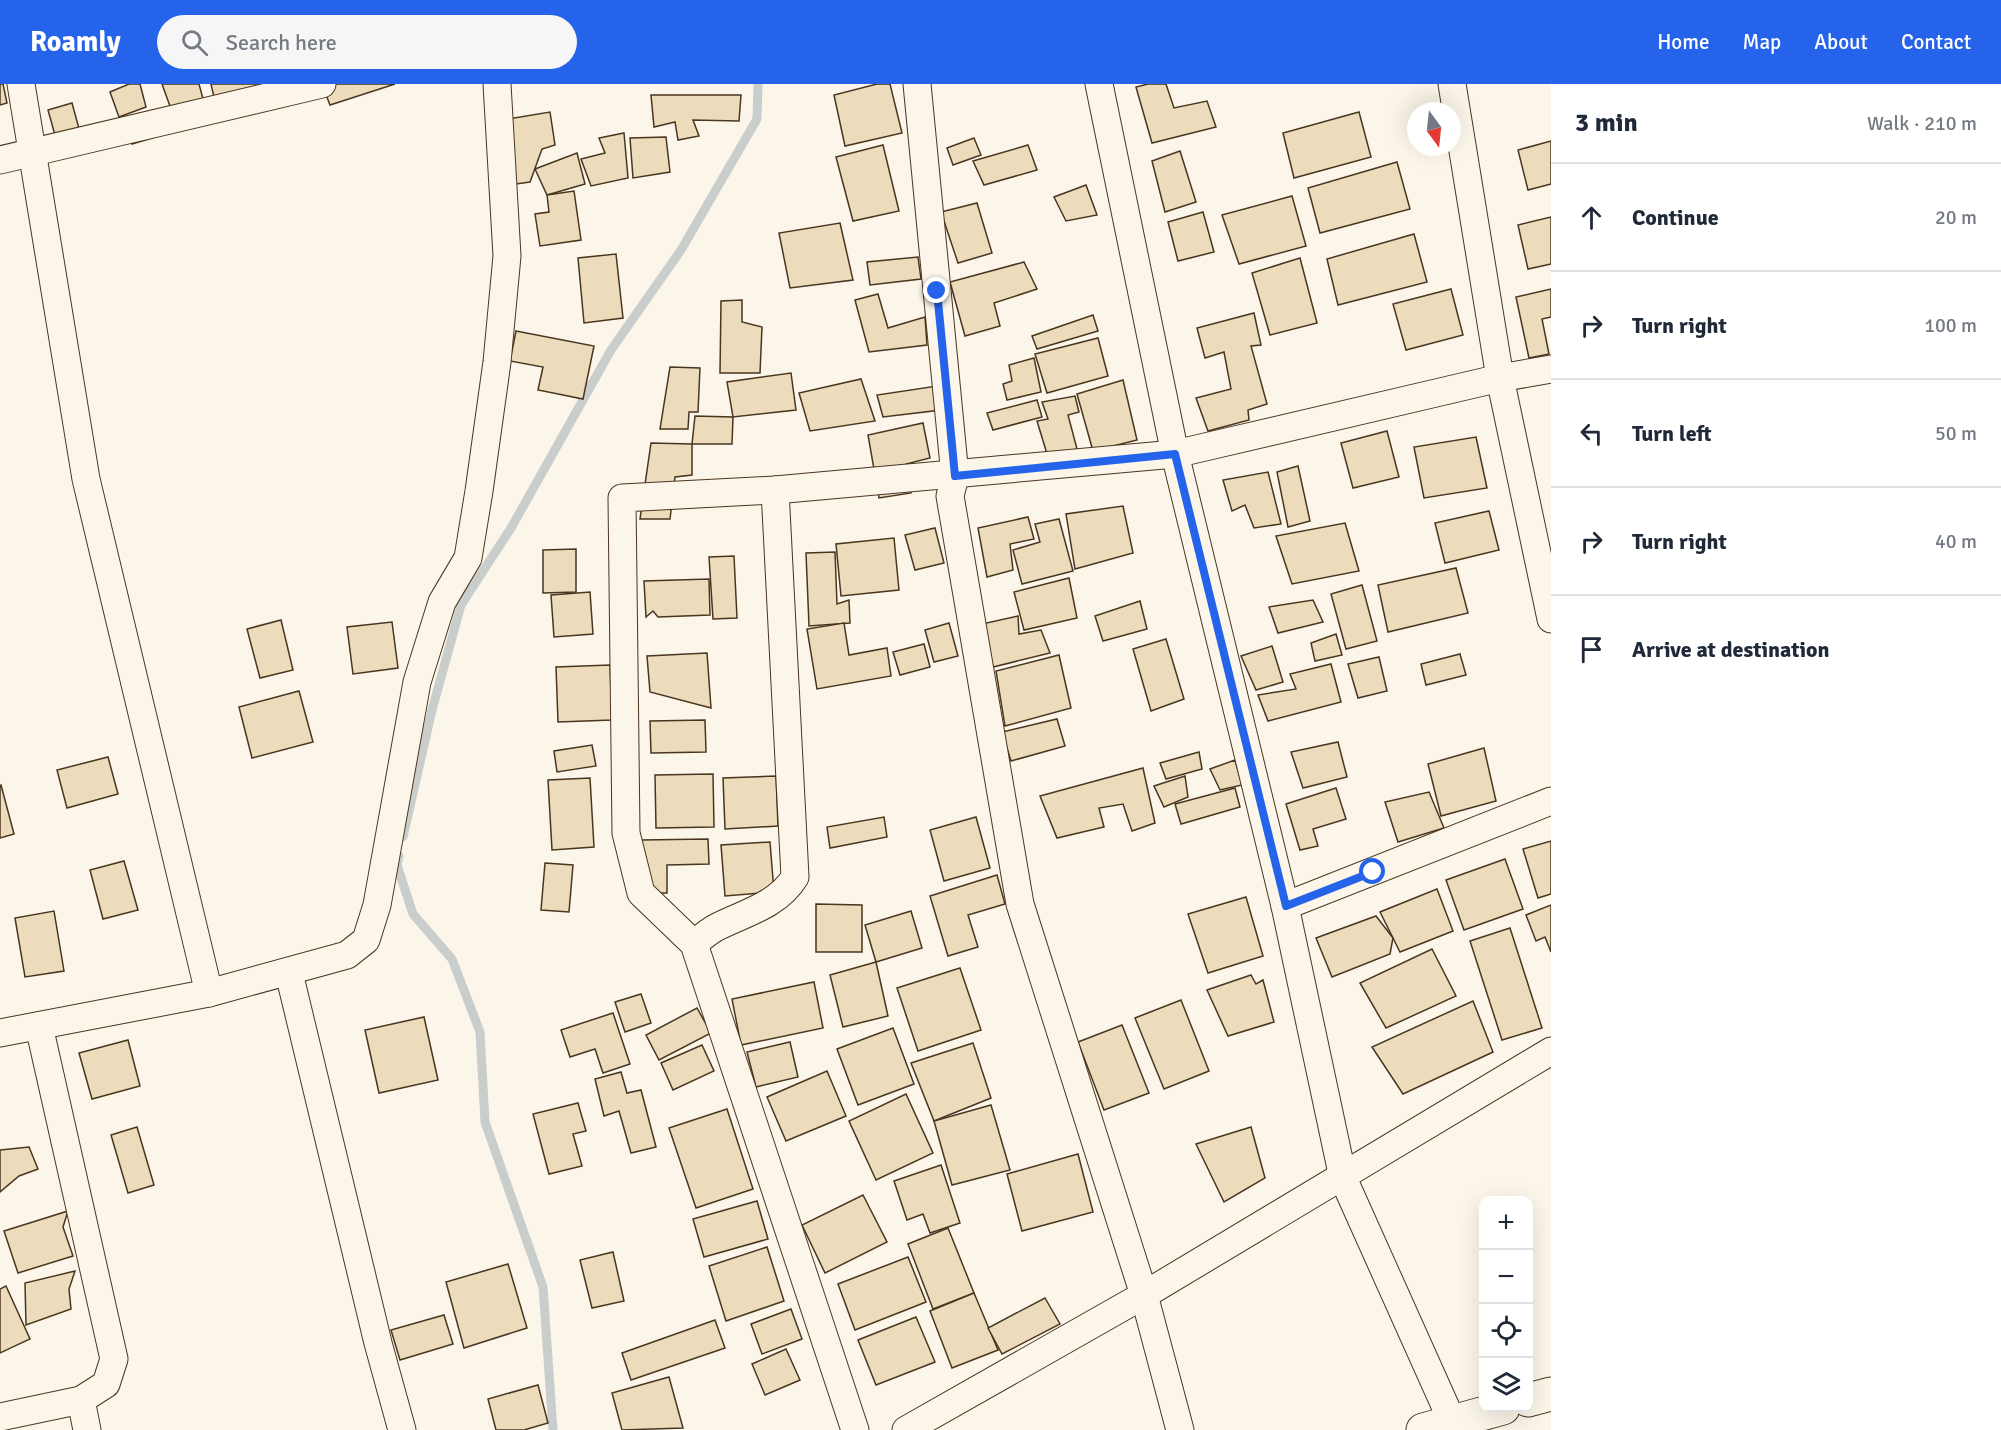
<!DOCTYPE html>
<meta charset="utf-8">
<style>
body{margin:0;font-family:Signika,sans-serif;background:#f6f6f7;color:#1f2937}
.controls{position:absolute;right:18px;bottom:18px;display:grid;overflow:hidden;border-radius:12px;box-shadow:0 6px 24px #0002}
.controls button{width:54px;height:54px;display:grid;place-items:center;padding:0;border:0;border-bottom:2px solid #e0e1e3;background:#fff;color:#1f2937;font:30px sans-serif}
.compass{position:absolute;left:1407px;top:18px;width:54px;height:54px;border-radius:50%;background:#fff;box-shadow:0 6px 24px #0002;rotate:165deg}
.stop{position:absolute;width:18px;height:18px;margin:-14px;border:4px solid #2563eb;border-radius:50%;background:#fff}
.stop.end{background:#2563eb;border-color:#fff;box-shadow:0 2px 6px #0008}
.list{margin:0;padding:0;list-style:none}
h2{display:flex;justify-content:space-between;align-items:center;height:78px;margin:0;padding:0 24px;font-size:26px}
h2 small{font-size:20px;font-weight:400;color:#747a83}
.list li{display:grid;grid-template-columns:39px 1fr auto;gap:18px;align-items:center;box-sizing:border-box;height:108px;padding:0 24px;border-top:2px solid #e0e1e3}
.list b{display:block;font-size:22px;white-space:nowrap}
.list em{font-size:20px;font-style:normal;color:#747a83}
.icon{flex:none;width:33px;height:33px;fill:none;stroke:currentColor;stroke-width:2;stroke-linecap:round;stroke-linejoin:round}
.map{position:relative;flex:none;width:1551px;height:1346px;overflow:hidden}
header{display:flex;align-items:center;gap:36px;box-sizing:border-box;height:84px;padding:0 30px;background:#2563eb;color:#fff}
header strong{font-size:28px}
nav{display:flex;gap:33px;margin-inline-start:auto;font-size:21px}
.search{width:420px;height:54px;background:#f6f6f7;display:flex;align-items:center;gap:15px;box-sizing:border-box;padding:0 21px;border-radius:33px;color:#747a83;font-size:22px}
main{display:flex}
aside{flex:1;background:#fff}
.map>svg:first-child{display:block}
</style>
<header>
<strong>Roamly</strong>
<div class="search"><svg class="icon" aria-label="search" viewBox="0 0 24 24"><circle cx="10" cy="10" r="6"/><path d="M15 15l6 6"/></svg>Search here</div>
<nav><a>Home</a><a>Map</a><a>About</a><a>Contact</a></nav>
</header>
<main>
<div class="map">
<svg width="1551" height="1346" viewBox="0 0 1551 1346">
<rect width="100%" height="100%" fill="#fbf6e9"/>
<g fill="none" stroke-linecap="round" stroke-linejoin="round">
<g stroke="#c9cecd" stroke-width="9">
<polyline points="403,753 432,626 461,521 511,444 611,266 681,166 757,35 758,0"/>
<polyline points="399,772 397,781 413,830 452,875 480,948 485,1038 543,1203 553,1346"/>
</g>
</g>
<g fill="#ecdcbc" stroke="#4a3520" stroke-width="1.5">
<polygon points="0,0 3,0 7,19 0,21"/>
<polygon points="129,0 140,0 146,23 119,33 110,8"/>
<polygon points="162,0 199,0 209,37 132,60 125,36 171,25"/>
<polygon points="211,0 284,0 219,35"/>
<polygon points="322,0 395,0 330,21"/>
<polygon points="877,0 890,0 902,49 845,62 834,11"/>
<polygon points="1148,0 1166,0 1174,24 1207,17 1216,43 1152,59 1136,3"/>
<polygon points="651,11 741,11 739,37 693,36 699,52 678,56 675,38 654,43"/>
<polygon points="72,19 84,63 60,69 48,26"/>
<polygon points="550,28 555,61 542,65 530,98 509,101 508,35"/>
<polygon points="1359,28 1371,73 1294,94 1283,49"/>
<polygon points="624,49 628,94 591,102 581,75 605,69 599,54"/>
<polygon points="666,53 670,88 633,94 630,54"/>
<polygon points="974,54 981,71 953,81 947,64"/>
<polygon points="1551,57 1551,100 1528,106 1518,66"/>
<polygon points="883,61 899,127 853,137 836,73"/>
<polygon points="1028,61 1037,86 984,101 973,77"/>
<polygon points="1180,67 1196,118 1165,128 1152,77"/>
<polygon points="577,69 585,100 547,111 535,85"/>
<polygon points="1397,78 1410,125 1320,149 1308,104"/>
<polygon points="1086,101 1097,131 1066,137 1054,113"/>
<polygon points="574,107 581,156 540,162 535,130 549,128 547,111"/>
<polygon points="1292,112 1306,162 1239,180 1222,131"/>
<polygon points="977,119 992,169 958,179 941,128"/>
<polygon points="1203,128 1214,168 1178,177 1168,138"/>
<polygon points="1551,133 1551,180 1528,185 1518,141"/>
<polygon points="840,139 853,196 790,204 779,149"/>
<polygon points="1414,150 1427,198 1338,221 1327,175"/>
<polygon points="616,170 623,234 584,239 578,174"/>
<polygon points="918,173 921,195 870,201 867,178"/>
<polygon points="1300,174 1317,239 1270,251 1252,189"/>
<polygon points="1024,178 1037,205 994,219 1000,242 965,252 950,198"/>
<polygon points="1451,205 1463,251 1406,266 1393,220"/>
<polygon points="1551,205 1551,233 1542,235 1549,270 1529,274 1516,213"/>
<polygon points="878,210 888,244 925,233 927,261 869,268 855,216"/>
<polygon points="742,216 742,238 762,243 760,289 720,289 721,217"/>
<polygon points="1254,229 1261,261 1251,262 1267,320 1248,326 1249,336 1208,347 1196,314 1231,305 1224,268 1205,274 1197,244"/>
<polygon points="1093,231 1098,247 1037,265 1032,252"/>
<polygon points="516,247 594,262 583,315 538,306 543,283 510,277"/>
<polygon points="1098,254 1108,292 1047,309 1035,270"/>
<polygon points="1034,274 1041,308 1007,316 1003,300 1012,297 1009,281"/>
<polygon points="670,283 700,284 698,328 689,328 688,345 660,345"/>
<polygon points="791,289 796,326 733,333 727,298"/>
<polygon points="861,295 875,337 810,347 799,309"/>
<polygon points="1123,296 1137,356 1093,367 1077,310"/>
<polygon points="937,302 941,326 883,333 877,311"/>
<polygon points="1075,312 1079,328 1068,331 1077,365 1048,373 1037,337 1048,335 1042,318"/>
<polygon points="1037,316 1042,333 993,346 987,329"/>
<polygon points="695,332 733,333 732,360 692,360"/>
<polygon points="923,339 930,374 906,380 911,409 879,414 868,351"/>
<polygon points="1387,347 1399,393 1353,404 1341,359"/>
<polygon points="1476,353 1487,404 1424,414 1414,363"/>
<polygon points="651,359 692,360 692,391 675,393 670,435 640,435"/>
<polygon points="1298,382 1310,437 1288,443 1277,388"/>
<polygon points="1268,388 1281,440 1254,444 1245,421 1232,427 1223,396"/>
<polygon points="1123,422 1133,469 1075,485 1066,430"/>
<polygon points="1489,427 1499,466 1445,479 1435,439"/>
<polygon points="1028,433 1034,455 1010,460 1013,486 987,493 978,444"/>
<polygon points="1059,435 1073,487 1022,500 1013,466 1040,458 1035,440"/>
<polygon points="1345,439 1359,487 1292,500 1276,452"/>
<polygon points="935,444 944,479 915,486 905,451"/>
<polygon points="894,454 899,506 841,512 836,460"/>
<polygon points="576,465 576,508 543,509 543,466"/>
<polygon points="835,468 837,520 849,516 850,539 809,542 806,469"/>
<polygon points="734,472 737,534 713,535 709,473"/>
<polygon points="1456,484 1468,529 1388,548 1378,501"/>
<polygon points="1069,494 1077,534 1024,546 1014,508"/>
<polygon points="709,495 710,531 658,533 653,527 646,533 644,497"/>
<polygon points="1362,501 1377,557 1346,565 1331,510"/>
<polygon points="590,508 593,550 554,553 551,511"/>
<polygon points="1313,516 1323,538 1278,549 1269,523"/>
<polygon points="1140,517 1147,545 1103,557 1095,532"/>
<polygon points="1018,532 1019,550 1041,546 1050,569 993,583 982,540"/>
<polygon points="281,536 293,586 260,594 247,545"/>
<polygon points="392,538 398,584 353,590 347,543"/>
<polygon points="844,539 849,571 887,564 891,592 817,605 807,545"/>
<polygon points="949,539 958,572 934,578 925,546"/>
<polygon points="1336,550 1342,571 1315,577 1311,559"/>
<polygon points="1166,555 1184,615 1151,627 1133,565"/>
<polygon points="924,560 930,583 900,591 893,568"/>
<polygon points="1272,562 1283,598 1256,606 1241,572"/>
<polygon points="707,569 711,624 650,608 647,572"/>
<polygon points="1460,570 1466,591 1426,601 1421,580"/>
<polygon points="1059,571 1071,624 1005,642 996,587"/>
<polygon points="1379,573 1387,607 1358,614 1348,580"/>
<polygon points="1331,580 1341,618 1268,637 1258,611 1296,605 1290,590"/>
<polygon points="610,581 612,636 558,638 556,583"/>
<polygon points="299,607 313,658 252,674 239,623"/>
<polygon points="1057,635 1065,662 1011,677 1002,648"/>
<polygon points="705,636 706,668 651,669 650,637"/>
<polygon points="1338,658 1347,693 1303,704 1291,668"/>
<polygon points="592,661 596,682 557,688 554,667"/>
<polygon points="1484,664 1496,717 1441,732 1428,680"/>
<polygon points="1199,668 1202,685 1166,695 1160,679"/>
<polygon points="108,673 118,710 67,724 57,686"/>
<polygon points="1235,676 1242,701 1220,706 1210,685"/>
<polygon points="1143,684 1155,739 1132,747 1123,720 1099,724 1104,743 1057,754 1040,712"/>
<polygon points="713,690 714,743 656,744 655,691"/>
<polygon points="776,692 778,742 725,745 723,694"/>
<polygon points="1185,692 1188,713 1164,723 1154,702"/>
<polygon points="590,694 594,763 552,766 548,696"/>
<polygon points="1,701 14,750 0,754 0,702"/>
<polygon points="1235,704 1240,723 1181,740 1175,720"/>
<polygon points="1336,704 1346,735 1313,745 1318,762 1300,766 1286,720"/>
<polygon points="1429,708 1444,744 1398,758 1385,718"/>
<polygon points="884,733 887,753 830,764 827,743"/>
<polygon points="976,733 990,784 944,797 930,746"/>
<polygon points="708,755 709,780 667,781 667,809 641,809 641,756"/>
<polygon points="1551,757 1551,810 1538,814 1523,765"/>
<polygon points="770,758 774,808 725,812 721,761"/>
<polygon points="1505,775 1523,825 1464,846 1446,796"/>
<polygon points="124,777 138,826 103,835 90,786"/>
<polygon points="545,779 573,781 569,828 541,826"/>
<polygon points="997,791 1005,820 968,831 978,863 948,872 930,812"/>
<polygon points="1437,805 1453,847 1400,868 1380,828"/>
<polygon points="1246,813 1263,872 1208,889 1188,830"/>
<polygon points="816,820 862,821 862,868 816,868"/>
<polygon points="1551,821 1551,868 1545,853 1536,857 1526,831"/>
<polygon points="54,827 64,887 25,893 15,834"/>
<polygon points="911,827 922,864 876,878 865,841"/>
<polygon points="1376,832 1393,854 1390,870 1332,893 1316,854"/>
<polygon points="1510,844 1542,944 1502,956 1470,857"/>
<polygon points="1432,865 1456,912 1386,944 1360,899"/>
<polygon points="876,878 888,932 843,943 830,891"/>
<polygon points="960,884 981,946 918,967 897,904"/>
<polygon points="1251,891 1256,900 1263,896 1274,938 1228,952 1207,906"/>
<polygon points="814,898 823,944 741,961 732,915"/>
<polygon points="641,910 651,939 625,948 615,918"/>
<polygon points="1181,916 1209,987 1164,1005 1135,934"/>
<polygon points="1473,917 1493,968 1403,1010 1372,963"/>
<polygon points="697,924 711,949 659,976 646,951"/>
<polygon points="613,929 630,980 603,989 595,965 570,973 561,946"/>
<polygon points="424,933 438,996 379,1009 365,946"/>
<polygon points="1122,941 1149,1009 1104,1026 1078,958"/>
<polygon points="893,944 914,1000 858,1021 837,965"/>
<polygon points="128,956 140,1002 92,1015 79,969"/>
<polygon points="790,958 798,993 756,1003 747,968"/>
<polygon points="973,959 991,1014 934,1037 911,979"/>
<polygon points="702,961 714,987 673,1006 661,979"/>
<polygon points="827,987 846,1032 786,1057 767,1013"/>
<polygon points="621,988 627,1009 641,1006 656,1063 631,1069 619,1027 604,1032 595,995"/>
<polygon points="906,1010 933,1069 876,1096 849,1037"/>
<polygon points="578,1019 586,1047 573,1050 582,1082 549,1090 533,1030"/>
<polygon points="991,1021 1010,1086 952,1101 934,1037"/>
<polygon points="727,1025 753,1105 696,1124 669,1044"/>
<polygon points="137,1043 154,1101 128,1109 111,1051"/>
<polygon points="1251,1043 1265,1094 1224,1118 1196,1060"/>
<polygon points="29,1063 38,1085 19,1092 0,1108 0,1066"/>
<polygon points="1078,1070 1093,1128 1022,1147 1007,1090"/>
<polygon points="941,1081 960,1139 930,1149 923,1130 907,1136 894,1097"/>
<polygon points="863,1111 887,1158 825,1189 802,1141"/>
<polygon points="757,1117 768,1155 704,1173 693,1135"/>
<polygon points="68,1127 63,1143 73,1172 18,1189 4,1147"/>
<polygon points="948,1144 974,1209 933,1225 908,1160"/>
<polygon points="767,1163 784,1217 726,1237 709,1182"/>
<polygon points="613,1168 624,1217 592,1224 580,1176"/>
<polygon points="908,1173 926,1218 855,1246 838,1200"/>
<polygon points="508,1180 527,1244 464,1264 446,1198"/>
<polygon points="75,1187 69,1205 71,1225 26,1241 25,1199"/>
<polygon points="6,1202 30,1255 0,1269 0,1205"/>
<polygon points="974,1209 998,1266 952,1284 930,1227"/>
<polygon points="1045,1214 1060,1240 1002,1270 988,1244"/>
<polygon points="791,1225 802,1255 762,1270 751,1240"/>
<polygon points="444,1231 453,1260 400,1276 391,1246"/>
<polygon points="916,1233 935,1278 876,1301 858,1256"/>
<polygon points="715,1236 725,1264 631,1296 622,1269"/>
<polygon points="786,1265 800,1296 765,1311 752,1280"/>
<polygon points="669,1293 683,1344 622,1346 612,1309"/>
<polygon points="538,1301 548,1339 524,1346 496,1346 488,1315"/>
</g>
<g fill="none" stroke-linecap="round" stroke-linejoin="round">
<g stroke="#4a3520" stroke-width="29">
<g id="street">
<polyline points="21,0 86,395 209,909"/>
<polyline points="917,0 955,392 950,412 1020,820 1144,1211 1180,1346"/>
<polyline points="1099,0 1175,370 1285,822 1343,1094 1456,1346"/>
<polyline points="1452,0 1500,294 1551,535"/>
<polyline points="0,76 322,0"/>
<polyline points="1285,822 1551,717"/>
<path d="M694,860C701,854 709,847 717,843C745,829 778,821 795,793L775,406"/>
<polyline points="289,889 378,1259 402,1346"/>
<polyline points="0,949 209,909 347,871 366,856 377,821 417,598 442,518 468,474 479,407 497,278 507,172 497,0"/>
<polyline points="81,1316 87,1346"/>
<polyline points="0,1333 81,1316 106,1300 114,1275 39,942"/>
<polyline points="855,1346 694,860 641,809 626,749 622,414 775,406 1175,370 1500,294 1551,285"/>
<polyline points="906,1346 1144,1211 1551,967"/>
</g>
</g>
<g stroke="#4a3520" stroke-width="35">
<g id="secondary">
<polyline points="1528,1316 1551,1310"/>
<polyline points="1423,1346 1503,1324"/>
</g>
</g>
<use href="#street" stroke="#fbf6e9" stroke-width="27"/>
<use href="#secondary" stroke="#fbf6e9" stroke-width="33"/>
</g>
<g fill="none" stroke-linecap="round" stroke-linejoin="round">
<polyline stroke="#2563eb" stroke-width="8" points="937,207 955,392 1175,370 1286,822 1373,788"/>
</g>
</svg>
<div class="controls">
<button>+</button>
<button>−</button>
<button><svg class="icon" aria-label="locate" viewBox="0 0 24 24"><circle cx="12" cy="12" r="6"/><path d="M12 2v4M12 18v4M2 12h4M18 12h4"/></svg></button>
<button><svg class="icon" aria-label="layers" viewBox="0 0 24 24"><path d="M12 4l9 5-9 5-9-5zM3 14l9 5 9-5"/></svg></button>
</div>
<svg class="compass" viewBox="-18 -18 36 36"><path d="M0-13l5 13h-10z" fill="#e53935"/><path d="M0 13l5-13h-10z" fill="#747a83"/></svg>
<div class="stop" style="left:1373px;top:788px"></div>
<div class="stop end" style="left:937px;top:207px"></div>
</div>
<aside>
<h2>3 min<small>Walk · 210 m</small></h2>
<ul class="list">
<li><svg class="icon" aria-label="ahead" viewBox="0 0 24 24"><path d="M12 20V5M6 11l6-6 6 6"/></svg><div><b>Continue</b></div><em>20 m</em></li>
<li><svg class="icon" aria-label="right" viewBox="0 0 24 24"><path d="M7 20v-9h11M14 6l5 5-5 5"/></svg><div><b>Turn right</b></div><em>100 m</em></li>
<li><svg class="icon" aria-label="left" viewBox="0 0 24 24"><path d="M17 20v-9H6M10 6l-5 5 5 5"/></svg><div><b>Turn left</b></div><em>50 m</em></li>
<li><svg class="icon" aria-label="right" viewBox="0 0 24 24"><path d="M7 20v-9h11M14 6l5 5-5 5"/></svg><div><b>Turn right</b></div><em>40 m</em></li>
<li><svg class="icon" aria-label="arrive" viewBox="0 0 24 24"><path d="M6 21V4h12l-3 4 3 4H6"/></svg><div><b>Arrive at destination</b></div></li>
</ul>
</aside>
</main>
